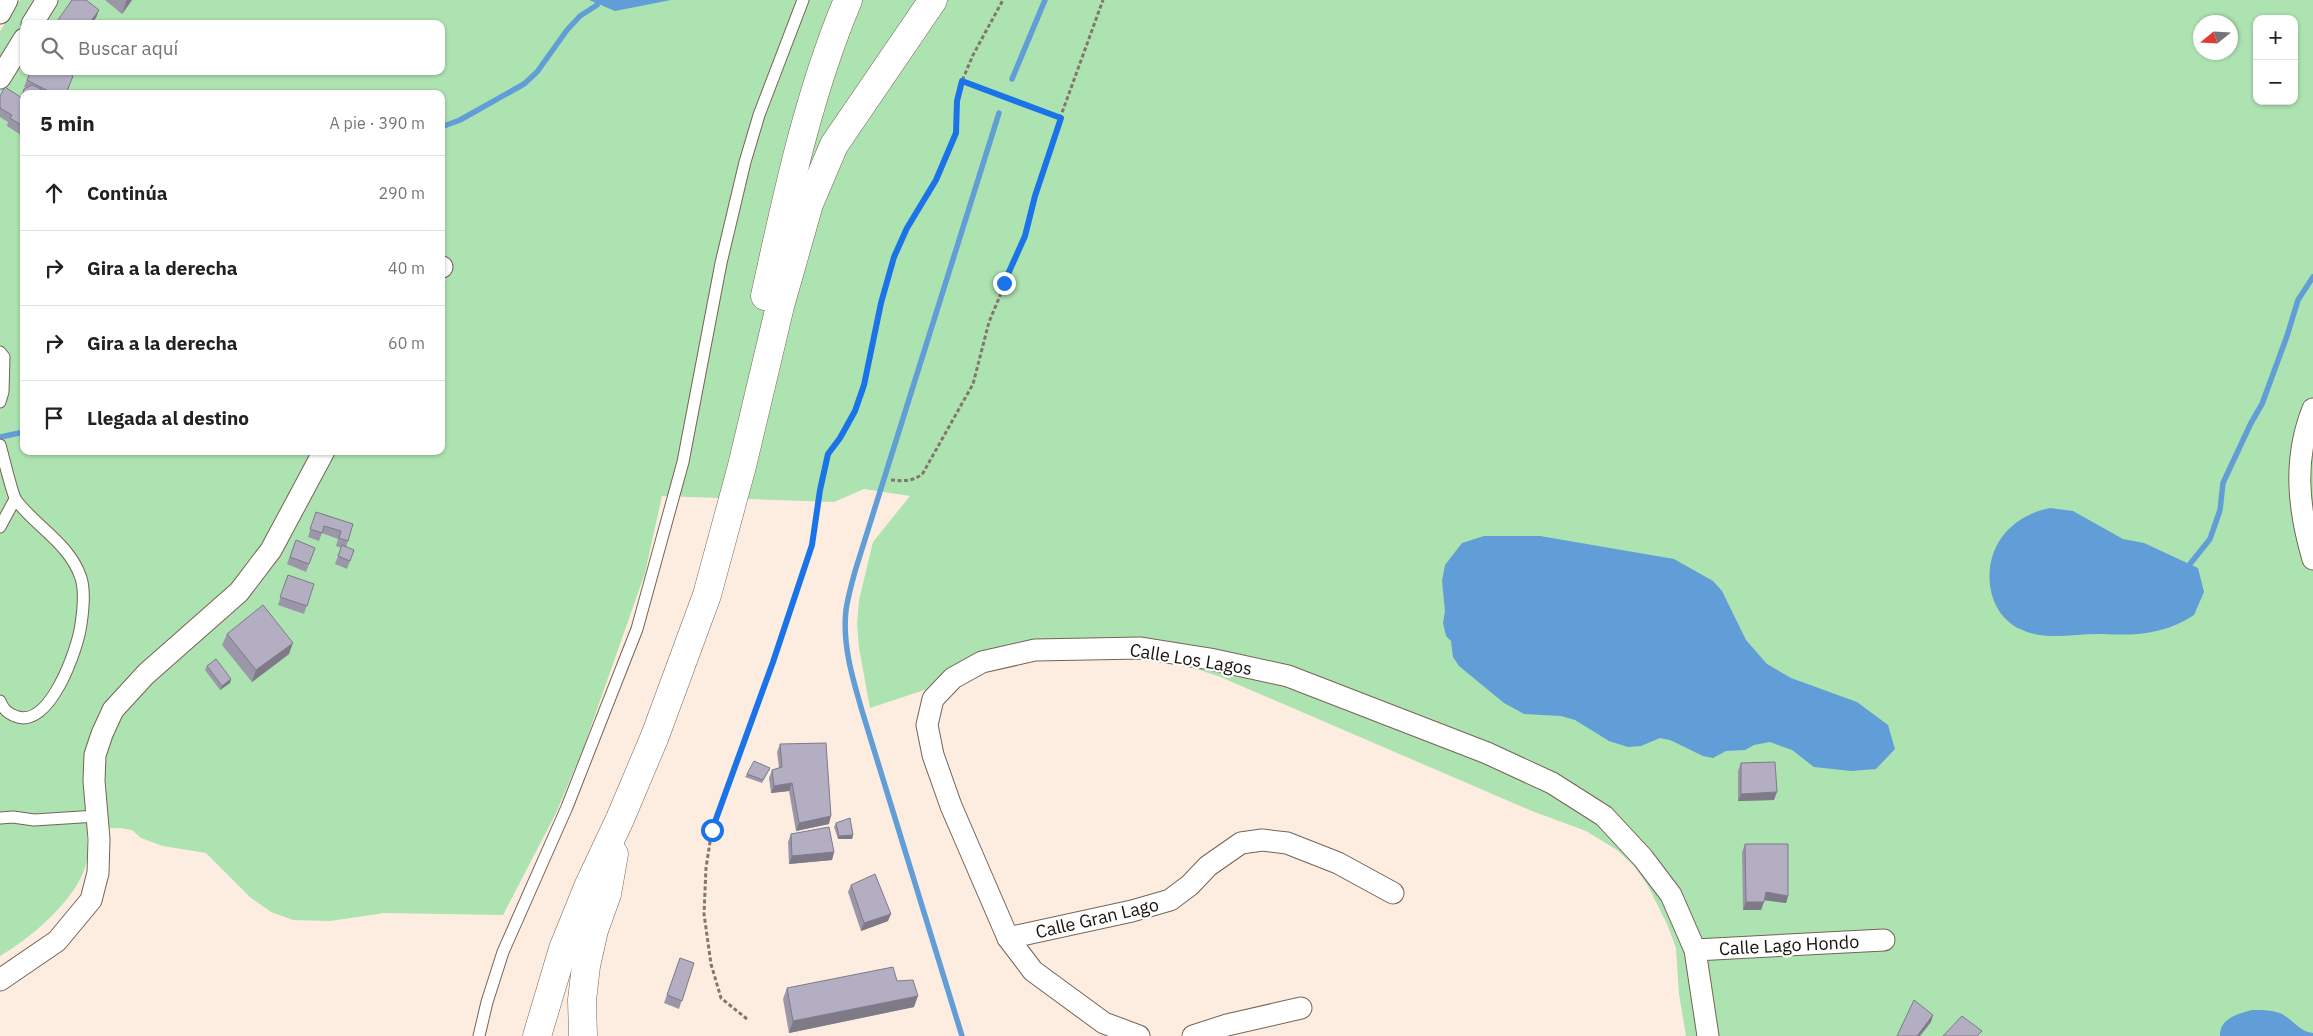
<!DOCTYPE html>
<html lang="es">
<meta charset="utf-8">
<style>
body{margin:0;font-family:"IBM Plex Sans",sans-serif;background:#f2f2f2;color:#202124}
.controls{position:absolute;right:15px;top:15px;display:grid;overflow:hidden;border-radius:10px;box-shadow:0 1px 4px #0004}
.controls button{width:45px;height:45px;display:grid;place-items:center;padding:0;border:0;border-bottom:1px solid #e0e0e0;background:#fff;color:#202124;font:25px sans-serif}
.compass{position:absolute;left:2193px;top:15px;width:45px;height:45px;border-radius:50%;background:#fff;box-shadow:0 1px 4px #0004;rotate:252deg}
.stop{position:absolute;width:15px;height:15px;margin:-11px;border:4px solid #1a73e8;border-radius:50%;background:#fff}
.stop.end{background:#1a73e8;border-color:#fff;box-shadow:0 1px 5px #0008}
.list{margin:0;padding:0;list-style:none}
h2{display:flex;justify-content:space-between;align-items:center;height:65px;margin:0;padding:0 20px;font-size:21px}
h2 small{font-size:16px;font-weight:400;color:#757577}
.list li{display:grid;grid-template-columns:32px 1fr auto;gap:15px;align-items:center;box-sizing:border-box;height:75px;padding:0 20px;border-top:1px solid #e0e0e0}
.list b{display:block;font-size:19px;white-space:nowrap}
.list em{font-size:16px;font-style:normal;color:#757577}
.icon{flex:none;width:28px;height:28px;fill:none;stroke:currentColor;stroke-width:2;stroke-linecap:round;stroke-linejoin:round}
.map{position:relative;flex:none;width:2313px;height:1036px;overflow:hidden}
.search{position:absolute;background:#fff;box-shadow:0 1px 4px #0004;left:20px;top:20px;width:425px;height:55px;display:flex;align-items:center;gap:12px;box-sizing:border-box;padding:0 18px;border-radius:10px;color:#757577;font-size:19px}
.panel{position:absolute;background:#fff;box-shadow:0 1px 4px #0004;left:20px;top:90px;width:425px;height:365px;border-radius:10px}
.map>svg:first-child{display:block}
</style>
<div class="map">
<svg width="2313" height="1036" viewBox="0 0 2313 1036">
<rect width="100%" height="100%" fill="#fdede0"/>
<path fill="#ade2b1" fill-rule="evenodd" d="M20,0H2313V1036H1686L1679,994L1676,948L1667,924L1648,886L1635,867L1617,850L1586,831L1532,811L1218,676L1174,662L1124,656L1012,661L870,708L859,648L857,624L859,600L873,542L910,496L864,489L834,502L662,496L645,573L583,749L556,813L503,915L384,913L330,921L293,920L271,912L251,898L206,853L163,846L141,838L132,830L120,828L87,829C86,841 89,852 86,864C78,898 30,939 0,956V31ZM2257,19H2294V101H2257ZM2200,22H2230V52H2200ZM24,24H441V71H24ZM24,94H441V451H24Z"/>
<g fill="#619ed8">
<polygon points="589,0 671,0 615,11"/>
<path d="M2050,508L2073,511L2123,539L2144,543L2198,568L2204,592L2194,615C2166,634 2135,636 2103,634C2075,633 2047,642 2020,629C1984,612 1980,559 2007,531C2018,519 2034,511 2050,508Z"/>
<polygon points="1484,536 1540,536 1674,559 1713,581 1722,591 1746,640 1767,664 1791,678 1857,702 1888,725 1895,749 1876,769 1851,771 1814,767 1792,750 1770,742 1754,745 1745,750 1726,751 1713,758 1703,756 1670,740 1660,738 1641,746 1628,747 1609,741 1575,720 1561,716 1524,714 1504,703 1459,666 1453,657 1451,641 1446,636 1443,623 1445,611 1442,581 1445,565 1462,543"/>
<path d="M2253,1010C2263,1010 2273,1010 2282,1014C2293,1020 2300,1032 2313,1033V1036H2220C2219,1018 2240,1013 2253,1010Z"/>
</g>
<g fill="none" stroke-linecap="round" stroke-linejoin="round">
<g stroke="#619ed8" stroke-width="5.5">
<polyline points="1012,79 1045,0"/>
<polyline points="441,127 460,120 524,84 537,72 567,30 580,16 597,5"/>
<polyline points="0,437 24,432"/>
<polyline points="2190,564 2210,539 2220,510 2223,483 2251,423 2262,404 2287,336 2298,300 2313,277"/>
<path d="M962,1036L863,714C853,680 842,645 846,610C848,596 852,582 856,568L999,113"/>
</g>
<g stroke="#756456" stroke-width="13">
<g id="service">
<polyline points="0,352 4,357 3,392 0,402"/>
<path d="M0,445C3,455 12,494 16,500C36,527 70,544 81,578C85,591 83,611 81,624C78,649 49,731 15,716C7,713 3,709 0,701"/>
<polyline points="0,527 15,499"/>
<polyline points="0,818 13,817 34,820 97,816"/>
<polyline points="479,1036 487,1002 503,952 567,807 637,629 683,462 721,263 745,162 759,115 803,0"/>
</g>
</g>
<g stroke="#756456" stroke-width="23">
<g id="minor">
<polyline points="0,13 7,0"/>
<polyline points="32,24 47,0"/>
<polyline points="0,78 24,39"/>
<polyline points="441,267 442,267"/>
<path d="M2313,409C2293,459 2298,508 2313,559"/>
<polyline points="1008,938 1132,911 1170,900 1190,885 1208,866 1241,843 1262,840 1287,843 1338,863 1393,893"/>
<polyline points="1695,950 1884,940"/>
<polyline points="0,980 57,941 91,900 98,873 99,839 94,781 95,755 102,734 113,710 146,674 239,592 271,550 324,451"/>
<polyline points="1139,1036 1104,1023 1033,971 1008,938 951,806 933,755 927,725 933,699 953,678 982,662 1035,650 1141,648 1210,659 1288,676 1487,753 1552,783 1604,816 1643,858 1671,895 1695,950 1708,1036"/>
<polyline points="1193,1036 1227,1025 1301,1008"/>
</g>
</g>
<g stroke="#756456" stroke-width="29">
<g id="motorway">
<path d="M765,296C787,196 808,95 848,0"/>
<polyline points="537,1036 563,949 588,887 620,819 655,736 707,595 742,466 780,306 809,204 834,145 933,0"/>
<polyline points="583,1036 582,1000 586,966 594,930 607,894 614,854"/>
</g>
</g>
<g stroke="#82776f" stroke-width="3" stroke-dasharray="4 2.5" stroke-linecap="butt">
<polyline points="962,81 1061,118"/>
<path d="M891,480C903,481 914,482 923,473L973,384L989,322L1025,236L1035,196L1059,121L1103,0"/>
<polyline points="747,1019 721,998 711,964 704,914 706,868 712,829 773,663 812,545 820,490 828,454 841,438 855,411 864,385 881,303 894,257 907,228 936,180 956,133 957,101 962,81 973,55 1003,0"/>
</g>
<use href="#service" stroke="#fff" stroke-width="11"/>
<use href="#minor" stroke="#fff" stroke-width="21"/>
<use href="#motorway" stroke="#fff" stroke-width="28"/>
</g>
<g fill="#9b96a8">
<polygon points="105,0 132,0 122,14"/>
<polygon points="73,76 66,94 24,94 24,137 7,126 8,122 0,117 0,96 21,98 24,89 26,88 24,87 27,80"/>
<polygon points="316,512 353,524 346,547 354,550 347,569 335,564 341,548 336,546 338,539 322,533 319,541 308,537"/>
<polygon points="296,540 315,548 306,572 287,564"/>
<polygon points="288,575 314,584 304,614 278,605"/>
<polygon points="227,634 289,654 252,682 222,645"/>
<polygon points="207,666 231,679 230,683 220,690 205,670"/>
<polygon points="780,744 829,824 796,831 789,791 771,793 769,778 772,770 779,768 777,752"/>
<polygon points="1741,763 1774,800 1738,801 1738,771"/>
<polygon points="770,768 762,783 745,777 747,774"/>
<polygon points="836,823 853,835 852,839 838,839 834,827"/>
<polygon points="791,834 834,852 832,860 789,864 788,842"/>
<polygon points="1745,844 1788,896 1786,903 1764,900 1761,910 1743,910 1742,852"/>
<polygon points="851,885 888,921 861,931 848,892"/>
<polygon points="680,958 694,963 679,1009 664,1003"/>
<polygon points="897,981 914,1007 789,1033 783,999 787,988"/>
</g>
<g fill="#7e7a88">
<polygon points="127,0 132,0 122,14 126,2"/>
<polygon points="99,10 96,18 91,24 91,21"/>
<polygon points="73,76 66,94 52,94 52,93"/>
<polygon points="293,643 289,654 252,682 256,670"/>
<polygon points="231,679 230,683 220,690 222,686"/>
<polygon points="792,783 789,791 771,793 774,786"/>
<polygon points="1777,792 1774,800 1738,801 1741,794"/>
<polygon points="831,816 829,824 796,831 799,823"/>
<polygon points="853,835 852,839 838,839 839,836"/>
<polygon points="834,852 832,860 789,864 792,856"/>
<polygon points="1766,892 1788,896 1786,903 1763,900"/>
<polygon points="1746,902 1764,902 1761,910 1743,910"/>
<polygon points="891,914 888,921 861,931 864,923"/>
<polygon points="918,996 914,1007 789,1033 793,1021"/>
<polygon points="1933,1015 1931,1022 1920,1036 1917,1036"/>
</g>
<g fill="#b4aec3" stroke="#7e7a88">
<polygon points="72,0 86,0 99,10 91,21 95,24 55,24"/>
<polygon points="31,71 65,71 73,76 67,91 52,93 27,80"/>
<polygon points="32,85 41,89 39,94 24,94 24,127 10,118 12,115 0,108 0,96 5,87 22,98 24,89"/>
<polygon points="316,512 353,524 348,541 339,538 341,531 324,526 322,533 310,529"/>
<polygon points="296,540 315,548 309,564 290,557"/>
<polygon points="342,545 354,550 350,561 338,556"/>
<polygon points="288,575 314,584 307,606 280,597"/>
<polygon points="263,605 293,643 256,670 227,634"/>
<polygon points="216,659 231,679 222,686 207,666"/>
<polygon points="826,743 831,816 799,823 792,783 774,786 772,770 782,767 780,744"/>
<polygon points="754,761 770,768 763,780 747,774"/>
<polygon points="1775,762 1777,792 1741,794 1741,763"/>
<polygon points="850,818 853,835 839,836 836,823"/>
<polygon points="829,827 834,852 792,856 791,834"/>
<polygon points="1745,844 1788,844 1788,896 1766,892 1764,902 1746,902"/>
<polygon points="875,874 891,914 864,923 851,885"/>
<polygon points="680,958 694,963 682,1001 667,995"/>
<polygon points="893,967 897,981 913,980 918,996 793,1021 787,988"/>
<polygon points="1914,1000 1933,1015 1917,1036 1897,1036"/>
<polygon points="1962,1016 1982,1031 1977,1036 1943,1036"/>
</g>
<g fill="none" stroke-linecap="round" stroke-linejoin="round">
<polyline stroke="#1a73e8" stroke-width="6" points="712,830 773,662 812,545 820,490 828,454 840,438 855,411 864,385 881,303 894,257 907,228 936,180 956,133 957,101 962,81 1061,118 1035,196 1025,236 1004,283"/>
</g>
<g text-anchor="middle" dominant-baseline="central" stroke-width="4.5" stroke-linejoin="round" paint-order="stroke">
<g font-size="18" fill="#18110c" stroke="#fdfdfd">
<text transform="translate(1191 659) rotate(9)">Calle Los Lagos</text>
<text transform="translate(1097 918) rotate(-13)">Calle Gran Lago</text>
<text transform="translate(1789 945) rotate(-3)">Calle Lago Hondo</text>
</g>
</g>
</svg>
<div class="controls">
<button>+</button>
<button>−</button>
</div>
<svg class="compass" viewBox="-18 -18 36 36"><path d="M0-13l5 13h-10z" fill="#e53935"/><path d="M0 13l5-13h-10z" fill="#757577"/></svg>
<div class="stop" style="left:712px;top:830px"></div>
<div class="stop end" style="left:1004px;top:283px"></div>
<div class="search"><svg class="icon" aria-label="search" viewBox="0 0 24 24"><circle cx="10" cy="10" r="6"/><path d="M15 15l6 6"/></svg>Buscar aquí</div>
<section class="panel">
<h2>5 min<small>A pie · 390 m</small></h2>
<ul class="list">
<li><svg class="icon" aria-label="ahead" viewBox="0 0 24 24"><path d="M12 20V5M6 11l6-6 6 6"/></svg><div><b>Continúa</b></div><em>290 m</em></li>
<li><svg class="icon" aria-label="right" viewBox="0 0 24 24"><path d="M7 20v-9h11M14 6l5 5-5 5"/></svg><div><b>Gira a la derecha</b></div><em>40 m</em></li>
<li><svg class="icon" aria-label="right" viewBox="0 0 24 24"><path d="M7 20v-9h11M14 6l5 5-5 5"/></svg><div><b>Gira a la derecha</b></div><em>60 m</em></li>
<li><svg class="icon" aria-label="arrive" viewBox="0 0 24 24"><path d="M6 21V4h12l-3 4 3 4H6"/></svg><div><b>Llegada al destino</b></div></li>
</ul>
</section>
</div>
